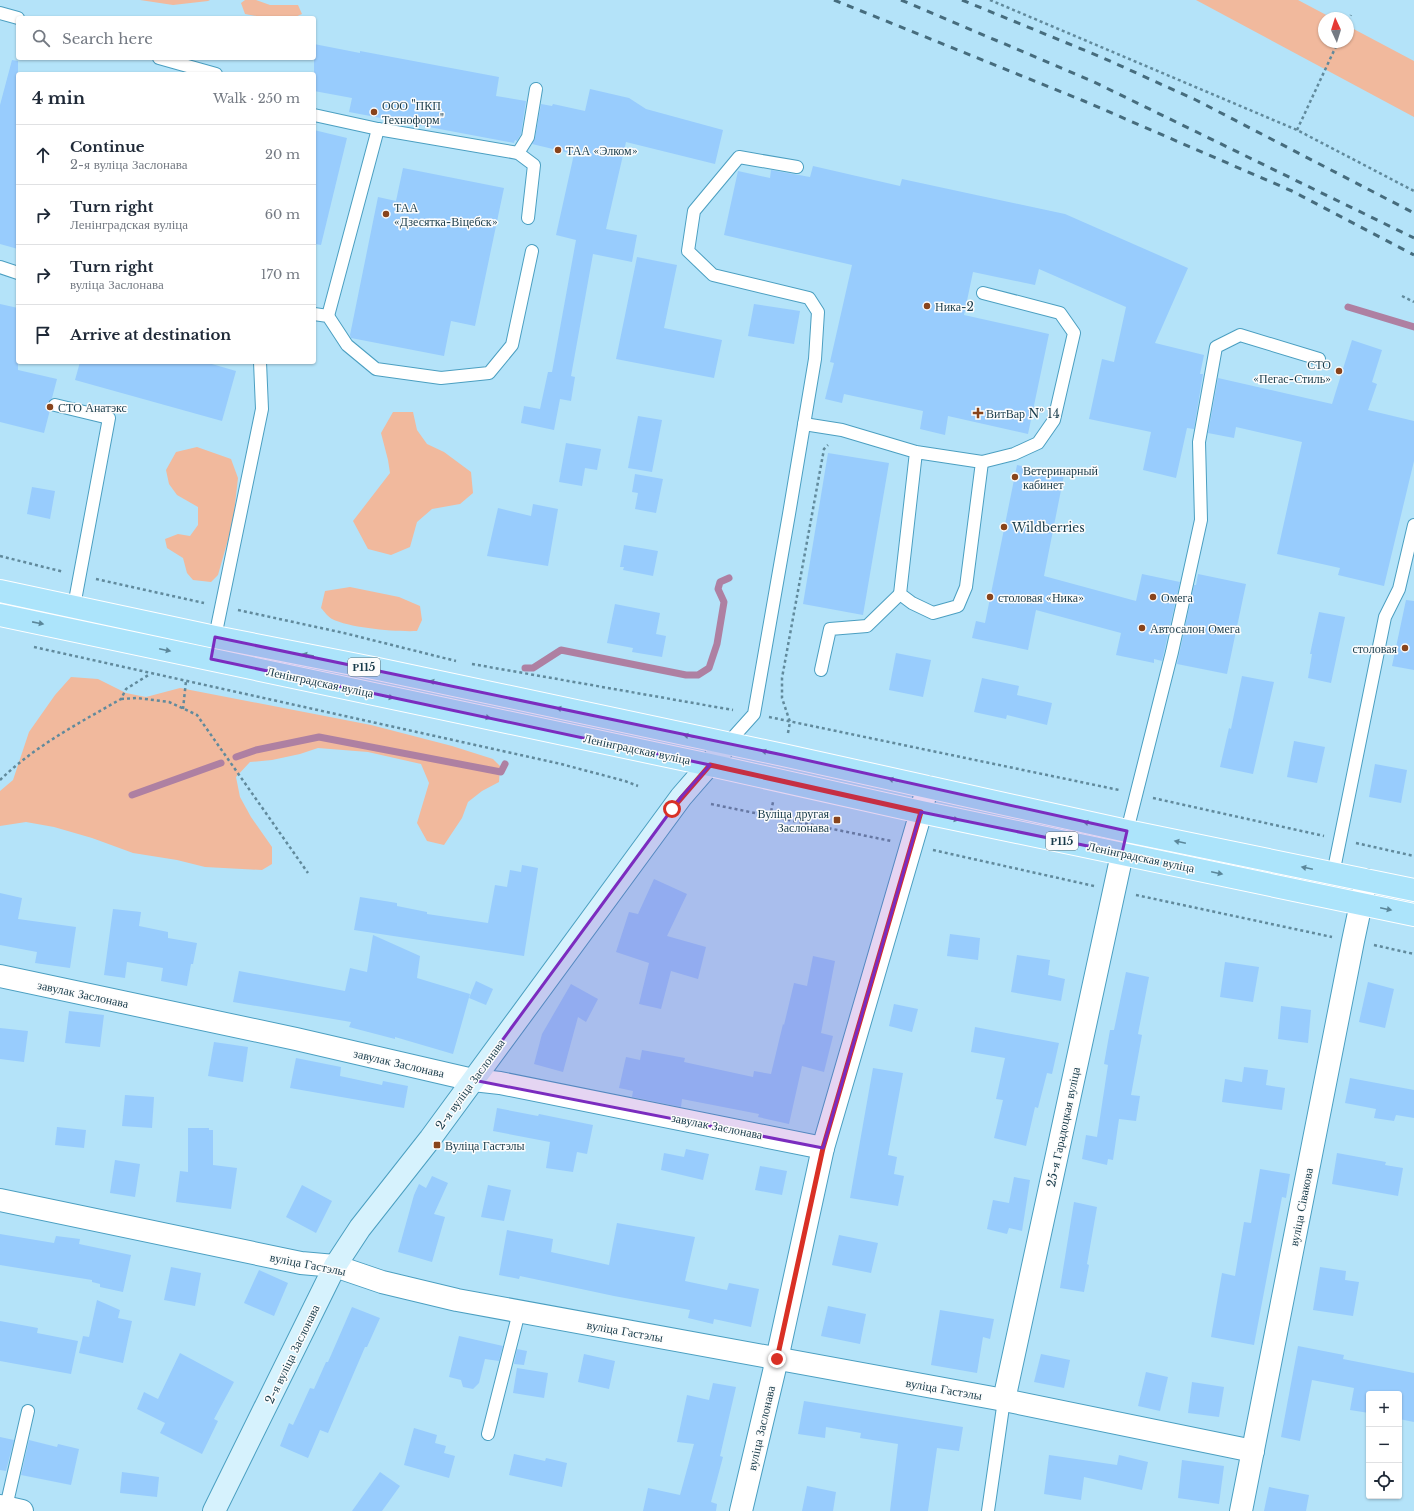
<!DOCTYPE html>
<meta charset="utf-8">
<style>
body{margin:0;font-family:"Libre Baskerville",serif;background:#f6f6f7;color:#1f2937}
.controls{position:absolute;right:12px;bottom:12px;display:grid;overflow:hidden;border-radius:4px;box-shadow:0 1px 3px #0004}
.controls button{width:36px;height:36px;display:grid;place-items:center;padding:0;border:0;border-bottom:1px solid #e0e1e3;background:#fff;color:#1f2937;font:20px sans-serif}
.compass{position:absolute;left:1318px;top:12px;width:36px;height:36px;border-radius:50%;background:#fff;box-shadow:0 1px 3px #0004;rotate:356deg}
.stop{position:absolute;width:12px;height:12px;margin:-9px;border:3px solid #d93025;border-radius:50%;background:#fff}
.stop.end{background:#d93025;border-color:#fff;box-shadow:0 1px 4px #0008}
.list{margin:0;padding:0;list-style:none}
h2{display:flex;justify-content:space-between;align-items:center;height:52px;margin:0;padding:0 16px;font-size:17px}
h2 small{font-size:13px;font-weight:400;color:#747a83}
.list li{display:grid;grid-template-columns:26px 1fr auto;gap:12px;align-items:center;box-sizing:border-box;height:60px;padding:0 16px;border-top:1px solid #e0e1e3}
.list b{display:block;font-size:15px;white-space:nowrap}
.list p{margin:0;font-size:13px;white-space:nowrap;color:#747a83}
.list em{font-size:13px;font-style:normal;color:#747a83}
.icon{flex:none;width:22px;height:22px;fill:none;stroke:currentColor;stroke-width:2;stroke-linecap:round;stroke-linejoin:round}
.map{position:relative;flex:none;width:1414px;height:1511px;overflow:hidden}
.search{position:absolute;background:#fff;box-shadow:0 1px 3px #0004;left:16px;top:16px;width:300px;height:44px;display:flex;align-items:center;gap:10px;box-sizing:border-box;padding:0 14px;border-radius:4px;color:#747a83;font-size:15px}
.panel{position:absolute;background:#fff;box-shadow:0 1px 3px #0004;left:16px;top:72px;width:300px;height:292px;border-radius:4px}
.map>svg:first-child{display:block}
</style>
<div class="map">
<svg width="1414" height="1511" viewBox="0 0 1414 1511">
<rect width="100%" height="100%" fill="#b4e3f9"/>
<g fill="#f1b99d">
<polygon points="140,0 210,0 208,1 173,5"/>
<path d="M245,0H256L270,5H298L302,14C285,23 263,17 245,14L241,3Z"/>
<polygon points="1196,0 1298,0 1332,18 1324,18 1324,42 1348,42 1348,26 1414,61 1414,117"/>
<polygon points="393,412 413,412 417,430 427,444 444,452 471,472 473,493 460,504 432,509 417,522 410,547 391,555 368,549 353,521 390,473 388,460 381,433"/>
<polygon points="197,447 231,459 238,478 233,522 218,575 211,582 193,580 187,573 183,558 167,548 165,539 178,534 190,536 198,525 198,507 177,495 169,484 166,470 176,452"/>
<path d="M350,587L399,597L420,606L422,620L417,631C396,632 350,628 332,619C328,617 324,611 321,608L325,591Z"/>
<polygon points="71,677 98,679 126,693 146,697 180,688 371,725 452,746 493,759 500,766 499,782 482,791 468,802 462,818 444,845 427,841 417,823 429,783 421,764 368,752 318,748 300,754 272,760 250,762 236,777 240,797 251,817 272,847 272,864 262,870 205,867 177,860 133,853 92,838 54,827 26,822 0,826 0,791 13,780 29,732 55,695"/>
</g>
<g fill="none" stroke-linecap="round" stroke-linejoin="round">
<g stroke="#ae80a2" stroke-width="7">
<polyline points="1348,307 1414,327"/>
<polyline points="525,668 533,668 561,650 686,675 698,675 709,668 717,644 724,602 718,589 720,582 729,578"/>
<polyline points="236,757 256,750 319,737 501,772 505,764"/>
<polyline points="132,795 221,763"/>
</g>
</g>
<g fill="#98ccfd">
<polygon points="314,44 360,53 360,51 499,77 496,96 526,101 521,134 517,141 515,140 514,143 349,112 352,98 314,91"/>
<polygon points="12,60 18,61 18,249 0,244 0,105"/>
<polygon points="590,89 629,98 646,109 723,130 715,164 626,142 606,229 637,235 632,262 593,254 571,376 575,377 571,401 560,399 554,430 521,423 524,406 540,409 548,372 552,372 576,240 556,235 574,154 532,144 535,138 541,104 552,106 553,104 585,111"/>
<polygon points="314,130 347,138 321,245 314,244"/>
<polygon points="813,166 900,186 902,179 1065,214 1188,268 1155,343 1204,355 1200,374 1203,374 1194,429 1187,428 1176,478 1143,470 1151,432 1089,419 1102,359 1114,362 1126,307 1039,269 1035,285 973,272 964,315 1049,334 1028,434 948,416 945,435 920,429 923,411 844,394 842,403 825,399 834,363 830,362 852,265 724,235 738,171 770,178 771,170 810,177"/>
<polygon points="403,168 504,188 475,326 451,321 444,356 351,338 350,335 378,197 396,201"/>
<polygon points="637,257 677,265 664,328 722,340 714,378 616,359"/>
<polygon points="0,304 18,308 18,370 57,379 52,398 48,404 50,410 44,433 0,422"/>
<polygon points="754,304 800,311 794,344 748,336"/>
<polygon points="1352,340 1382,350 1372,382 1377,384 1368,410 1414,421 1414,461 1384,586 1338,575 1340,568 1277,554 1302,442 1236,427 1234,438 1208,433 1218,378 1332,404"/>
<polygon points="80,362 205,362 236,371 222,421 75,380"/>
<polygon points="638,416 662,420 652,472 628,468"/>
<polygon points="566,443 601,449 597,470 585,468 582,486 559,482"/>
<polygon points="828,453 889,463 863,615 803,604"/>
<polygon points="1017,465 1064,475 1044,576 1136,601 1142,574 1180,582 1162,661 1154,659 1154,663 1116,655 1121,633 1036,610 1028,650 972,638 976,621 985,623"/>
<polygon points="635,474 663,479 656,513 635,509 638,493 632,492"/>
<polygon points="32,487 55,491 50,519 27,514"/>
<polygon points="533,504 558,509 548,566 487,556 498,508 531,516"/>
<polygon points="624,545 658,551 653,576 623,570 624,567 620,567"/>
<polygon points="1198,574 1246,584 1227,674 1177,664 1194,585 1196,585"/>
<polygon points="1406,600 1414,601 1414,670 1392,666"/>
<polygon points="615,604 660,613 656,634 666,636 662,657 632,652 633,648 607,643"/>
<polygon points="1319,612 1345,617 1331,683 1308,678 1312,654 1310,654"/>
<polygon points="896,653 931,660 923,697 889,690"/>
<polygon points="1242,676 1274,682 1253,774 1220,767 1229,728 1231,729"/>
<polygon points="982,678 1019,686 1017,695 1052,703 1047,725 1007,715 1006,719 974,712"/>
<polygon points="1294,741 1325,747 1317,783 1287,777"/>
<polygon points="1375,764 1407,770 1401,803 1369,797"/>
<polygon points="522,865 538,868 524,956 354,930 360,897 397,903 397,906 427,912 427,914 488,923 495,885 507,887 510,870 521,872"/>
<polygon points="654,879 687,894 667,936 706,947 698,979 671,971 661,1009 639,1004 649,963 616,952 629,912 638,914"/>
<polygon points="0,893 22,898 18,919 76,927 70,968 35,963 37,952 0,945"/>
<polygon points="113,909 141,912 139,926 168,932 168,938 197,943 193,964 191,964 187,986 161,981 163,968 127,962 125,978 104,975"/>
<polygon points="950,934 980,938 978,960 947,956"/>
<polygon points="373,935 420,956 417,978 470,994 453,1054 395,1037 395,1039 349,1027 351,1022 233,1002 239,971 345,991 350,968 367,972"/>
<polygon points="1017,955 1050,960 1048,975 1065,979 1061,1001 1011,992"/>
<polygon points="813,956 835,961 821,1033 833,1036 824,1072 802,1066 789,1124 758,1117 759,1114 682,1099 681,1107 632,1097 633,1091 619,1088 626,1057 640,1060 642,1050 685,1058 684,1062 753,1077 754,1071 771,1074 783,1024 784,1025 794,983 807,986"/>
<polygon points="1225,962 1259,967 1253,1002 1220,997"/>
<polygon points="1126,972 1149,977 1138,1034 1142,1035 1131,1095 1140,1096 1136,1121 1119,1119 1113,1160 1108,1159 1107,1165 1082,1159 1086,1135 1097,1137 1108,1065 1104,1064 1110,1030 1114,1030"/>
<polygon points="476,981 493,989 486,1005 469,998"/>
<polygon points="1368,982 1394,989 1385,1028 1359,1022"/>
<polygon points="571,984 598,999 586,1022 578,1017 563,1072 534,1064 542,1034"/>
<polygon points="894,1004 918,1009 912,1032 889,1026"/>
<polygon points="1281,1006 1311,1010 1308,1043 1278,1039"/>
<polygon points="69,1011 104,1015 100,1047 65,1043"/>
<polygon points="975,1027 1059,1043 1052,1074 1047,1073 1038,1108 1035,1107 1026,1146 994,1138 1003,1100 996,1099 1005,1058 971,1052"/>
<polygon points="0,1028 28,1031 24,1062 0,1059"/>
<polygon points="214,1042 248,1047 243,1082 208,1076"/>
<polygon points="296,1058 341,1067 340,1076 382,1085 383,1081 408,1086 404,1108 290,1088"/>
<polygon points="1244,1067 1268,1070 1266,1085 1285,1088 1282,1110 1222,1102 1225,1079 1242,1082"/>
<polygon points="873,1068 903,1073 888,1155 897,1157 894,1174 904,1176 898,1206 850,1198"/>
<polygon points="1350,1078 1414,1090 1414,1118 1396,1115 1394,1121 1374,1118 1376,1109 1345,1103"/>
<polygon points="125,1095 154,1097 152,1128 122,1126"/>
<polygon points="497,1108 538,1116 539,1114 593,1125 587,1154 577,1152 573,1172 546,1168 550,1142 493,1131"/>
<polygon points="57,1127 86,1130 84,1148 55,1145"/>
<polygon points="188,1128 209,1128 209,1130 213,1130 213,1165 237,1168 231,1209 176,1202 180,1171 188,1172"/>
<polygon points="686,1149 709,1154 703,1180 661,1170 664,1153 684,1157"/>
<polygon points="1337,1153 1386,1162 1385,1165 1403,1168 1398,1196 1332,1184"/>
<polygon points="115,1160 140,1164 135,1197 110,1193"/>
<polygon points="760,1166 787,1171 782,1195 755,1190"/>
<polygon points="1260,1169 1290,1174 1286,1198 1282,1197 1254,1345 1211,1337 1222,1273 1235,1276 1244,1222 1251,1223"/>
<polygon points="432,1176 448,1183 434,1214 445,1217 432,1262 398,1252 414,1195 419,1184 426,1188"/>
<polygon points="1014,1177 1030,1180 1022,1231 1009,1228 1007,1234 987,1229 993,1200 1009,1203"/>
<polygon points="302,1185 332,1201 316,1233 286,1217"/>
<polygon points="488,1185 511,1190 504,1221 481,1217"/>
<polygon points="1074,1202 1097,1207 1087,1264 1089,1265 1084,1292 1060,1288"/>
<polygon points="617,1223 695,1237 685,1281 727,1290 729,1283 759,1289 751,1327 714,1319 713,1324 688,1318 690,1310 614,1296 520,1276 519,1279 499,1275 507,1230 553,1239 551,1252 609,1265"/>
<polygon points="0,1234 54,1243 56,1236 80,1239 79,1244 131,1255 123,1292 100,1287 100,1284 92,1282 92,1280 0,1265"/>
<polygon points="839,1235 878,1243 871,1273 832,1265"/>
<polygon points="171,1267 201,1273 195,1306 164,1300"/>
<polygon points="1320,1267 1346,1271 1345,1280 1359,1282 1353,1316 1313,1310"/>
<polygon points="259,1270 288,1283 274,1316 244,1303"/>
<polygon points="97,1300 120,1310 118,1318 132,1321 123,1363 79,1353 83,1336 89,1337"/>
<polygon points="828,1306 866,1314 860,1344 821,1336"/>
<polygon points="352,1307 380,1318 367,1347 365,1347 328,1433 320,1430 308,1458 280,1446 289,1423 293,1425 310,1388 314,1389 326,1362 328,1362"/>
<polygon points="940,1310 994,1319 990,1339 983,1337 977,1373 931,1365"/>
<polygon points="0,1321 38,1328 37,1333 78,1341 71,1374 0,1361"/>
<polygon points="459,1336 503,1346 499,1361 485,1359 479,1383 473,1389 463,1387 461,1380 449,1377"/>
<polygon points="1298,1346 1344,1355 1343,1359 1414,1373 1414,1422 1399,1419 1399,1394 1369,1394 1369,1413 1350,1410 1354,1388 1312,1380 1300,1441 1281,1437"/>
<polygon points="517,1349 527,1351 524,1365 514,1364"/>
<polygon points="180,1353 234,1382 214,1419 218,1421 202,1454 160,1433 165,1423 137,1409 144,1392 158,1399"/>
<polygon points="584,1354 615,1361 609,1389 578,1382"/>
<polygon points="1041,1354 1070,1360 1064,1388 1034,1382"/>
<polygon points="517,1368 548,1373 544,1398 513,1393"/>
<polygon points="1146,1372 1168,1377 1160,1411 1138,1406"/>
<polygon points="1192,1382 1224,1387 1219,1417 1188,1413"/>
<polygon points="713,1383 736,1387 720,1456 723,1457 711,1502 717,1504 716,1511 643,1511 648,1488 680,1495 694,1444 677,1442 687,1395 709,1400"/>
<polygon points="804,1401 963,1427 959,1451 937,1448 928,1511 890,1511 898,1444 860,1438 861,1433 826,1427 825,1438 798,1434"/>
<polygon points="414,1428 437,1435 435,1443 446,1446 444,1453 455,1456 449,1478 404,1465"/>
<polygon points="0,1437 14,1440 6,1471 0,1470"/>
<polygon points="29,1440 57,1447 58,1444 79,1449 71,1485 21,1475"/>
<polygon points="514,1454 545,1461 546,1458 567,1463 562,1487 509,1475"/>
<polygon points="1049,1455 1117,1465 1119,1455 1148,1462 1142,1490 1084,1477 1081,1500 1044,1494"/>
<polygon points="1182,1460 1224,1466 1219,1504 1178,1498"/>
<polygon points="122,1472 159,1477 157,1497 120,1493"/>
<polygon points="380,1472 400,1486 382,1511 352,1511"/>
<polygon points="807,1486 836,1492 833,1511 802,1511"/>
<polygon points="1269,1487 1309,1495 1306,1511 1264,1511"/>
</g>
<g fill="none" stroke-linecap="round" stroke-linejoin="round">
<g stroke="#4b9fc1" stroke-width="14">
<g id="service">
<polyline points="0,13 18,18"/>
<polyline points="159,58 216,74"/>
<polyline points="314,115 378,129 518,153 534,165 528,218"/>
<polyline points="518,153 528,137 536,89"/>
<polyline points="0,267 18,273"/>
<polyline points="314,314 328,316 347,345 376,369 441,378 489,373 512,345 532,251"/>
<polyline points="328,316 378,129"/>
<polyline points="55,405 109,418 74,606"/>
<polyline points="804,424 842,430 916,452 982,462 966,587 958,606 933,613 912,603 900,594 916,452"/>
<polyline points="982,462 1014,454 1038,443 1054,420 1074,333 1060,313 983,293"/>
<polyline points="215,637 262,409 260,362"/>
<polyline points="821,670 830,629 867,626 900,594"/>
<polyline points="727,744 754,714 789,514 815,359 818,312 809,298 713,275 688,251 694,211 739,157 797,167"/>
<polyline points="1127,831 1172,652 1201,520 1199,442 1216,347 1240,335 1319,359"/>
<polyline points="1333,874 1385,617 1399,589 1414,525"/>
<polyline points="488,1434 519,1312"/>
<polyline points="6,1507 28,1411"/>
<polyline points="988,1511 1004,1400"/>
</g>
</g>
<g stroke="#4b9fc1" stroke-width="24">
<g id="minor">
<polyline points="0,976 296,1039 473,1080 500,1083 823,1148"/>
<polyline points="0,1200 301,1263 335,1266 382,1282 457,1300 1004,1400 1253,1451"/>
<polyline points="1004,1400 1127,831"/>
<polyline points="0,1506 22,1511"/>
<polyline points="741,1511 777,1359 823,1148 921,812 927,787"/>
<polyline points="1241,1511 1353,941 1366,880"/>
</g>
</g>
<g stroke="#4b9fc1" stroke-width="24">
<polyline id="secondary" points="214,1511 335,1266 360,1228 430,1139 681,797 727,744"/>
</g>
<g stroke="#fff" stroke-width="24">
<g id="primary">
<polyline points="0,591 215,637 378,669 783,755 1127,831 1414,890"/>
<polyline points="0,615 710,765 921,812 1414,915"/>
</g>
</g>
<g stroke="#618a9c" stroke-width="2.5" stroke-dasharray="3 3" stroke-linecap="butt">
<polyline points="990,0 1297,130 1414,191"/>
<polyline points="1348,21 1351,15"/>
<polyline points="1297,130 1338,42"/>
<polyline points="1402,296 1414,302"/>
<polyline points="0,556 64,572"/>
<polyline points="96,579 204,603"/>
<polyline points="238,610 344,633 456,661"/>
<polyline points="34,647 561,764 625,781 638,786"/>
<polyline points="472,664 733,710"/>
<polyline points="121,699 137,698 169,702 197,715 308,873"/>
<polyline points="183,709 186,681"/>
<polyline points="769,717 1119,790"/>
<polyline points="788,733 790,722 782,698 782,678 824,449 828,445"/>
<path d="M0,780C35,746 79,723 121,699L126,689L150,674"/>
<polyline points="1153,798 1324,836"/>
<polyline points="711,804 891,841"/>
<polyline points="770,817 773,802"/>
<polyline points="1356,843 1414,856"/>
<polyline points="933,850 1094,886"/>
<polyline points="1136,895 1332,937"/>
<polyline points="1374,945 1414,954"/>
</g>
<use href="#service" stroke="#fff" stroke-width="12"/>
<use href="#minor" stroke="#fff" stroke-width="22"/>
<use href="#secondary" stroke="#d6f2fd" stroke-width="22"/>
<use href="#primary" stroke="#ace4fb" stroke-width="22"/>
<g stroke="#466c7d" stroke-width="3" stroke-dasharray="7 7" stroke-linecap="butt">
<polyline points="834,0 1084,101 1292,191 1414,255"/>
<polyline points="901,0 1092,81 1414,238"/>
<polyline points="962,0 1101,57 1196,100 1414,213"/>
</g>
</g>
<defs><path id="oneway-solid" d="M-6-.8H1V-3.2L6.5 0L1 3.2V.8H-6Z"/></defs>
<g fill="#5b879a">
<use href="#oneway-solid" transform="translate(38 623) rotate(11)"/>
<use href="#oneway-solid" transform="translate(165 650) rotate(12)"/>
<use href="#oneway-solid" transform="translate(308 655) rotate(-169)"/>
<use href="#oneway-solid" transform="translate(435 682) rotate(-168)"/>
<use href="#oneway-solid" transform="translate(388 697) rotate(12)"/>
<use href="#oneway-solid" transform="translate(562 709) rotate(-168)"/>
<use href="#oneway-solid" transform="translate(485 717) rotate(12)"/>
<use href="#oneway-solid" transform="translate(689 736) rotate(-168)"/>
<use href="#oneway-solid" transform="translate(767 752) rotate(-169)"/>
<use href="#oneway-solid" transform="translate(894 780) rotate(-167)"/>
<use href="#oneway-solid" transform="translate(953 819) rotate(12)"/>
<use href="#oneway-solid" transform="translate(1089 823) rotate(-168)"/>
<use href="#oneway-solid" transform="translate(1180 842) rotate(-168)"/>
<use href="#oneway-solid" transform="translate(1307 868) rotate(-168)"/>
<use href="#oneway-solid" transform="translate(1217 873) rotate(12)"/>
<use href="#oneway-solid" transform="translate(1386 909) rotate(12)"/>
</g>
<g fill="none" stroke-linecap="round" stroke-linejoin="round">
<polyline stroke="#d93025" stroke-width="5" points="672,809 710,765 921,812 823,1148 777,1359"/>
</g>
<path fill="#7b2cbf" fill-opacity="0.2" stroke="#7b2cbf" stroke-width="3" stroke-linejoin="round" d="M215,637L783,755L1127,831L1122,853L921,812L823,1148L473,1080L681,797L710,765L211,659Z"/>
<g fill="#89441b" stroke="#fcfcfc" stroke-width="1.5">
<circle cx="374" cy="112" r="4"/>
<circle cx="558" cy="150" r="4"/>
<circle cx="386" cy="214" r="4"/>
<circle cx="927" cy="306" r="4"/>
<circle cx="1339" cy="371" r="4"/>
<circle cx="50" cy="407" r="4"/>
<path d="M976 407h4v4h4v4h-4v4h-4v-4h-4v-4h4z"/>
<circle cx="1015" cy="477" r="4"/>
<circle cx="1004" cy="527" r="4"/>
<circle cx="990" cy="597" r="4"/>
<circle cx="1153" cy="597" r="4"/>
<circle cx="1142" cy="628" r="4"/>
<circle cx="1405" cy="648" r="4"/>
<rect x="833" y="816" width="8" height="8" rx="2"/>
<rect x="433" y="1141" width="8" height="8" rx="2"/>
</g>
<g text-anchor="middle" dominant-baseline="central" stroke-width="3" stroke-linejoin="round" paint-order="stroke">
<g fill="#fcfcfc" stroke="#5c757f" stroke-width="1">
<rect x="348" y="658" width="32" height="18" rx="3"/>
<rect x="1046" y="832" width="32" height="18" rx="3"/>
</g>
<g font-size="11" font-weight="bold" fill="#183b4a">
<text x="364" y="667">Р115</text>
<text x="1062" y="841">Р115</text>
</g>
<g font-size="12" fill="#183b4a" stroke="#fcfcfc" text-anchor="start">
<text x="382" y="105">ООО "ПКП<tspan x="382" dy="14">Техноформ"</tspan></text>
<text x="566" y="150">ТАА «Элком»</text>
<text x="394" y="207">ТАА<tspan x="394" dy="14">«Дзесятка-Віцебск»</tspan></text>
<text x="935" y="306">Ника-2</text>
<text x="1331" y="364" text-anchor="end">СТО<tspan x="1331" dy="14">«Пегас-Стиль»</tspan></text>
<text x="58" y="407">СТО Анатэкс</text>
<text x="986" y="413">ВитВар № 14</text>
<text x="1023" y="470">Ветеринарный<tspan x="1023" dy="14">кабинет</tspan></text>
<text x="1012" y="527">Wildberries</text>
<text x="998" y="597">столовая «Ника»</text>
<text x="1161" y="597">Омега</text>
<text x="1150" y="628">Автосалон Омега</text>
<text x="1397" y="648" text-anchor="end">столовая</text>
<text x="829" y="813" text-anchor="end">Вуліца другая<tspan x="829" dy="14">Заслонава</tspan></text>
<text x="445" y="1145">Вуліца Гастэлы</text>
</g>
<g font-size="12" fill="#183b4a" stroke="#fcfcfc">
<text transform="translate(320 682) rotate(12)">Ленінградская вуліца</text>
<text transform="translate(637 749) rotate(12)">Ленінградская вуліца</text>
<text transform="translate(1141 857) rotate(12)">Ленінградская вуліца</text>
<text transform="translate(83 994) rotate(12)">завулак Заслонава</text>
<text transform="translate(399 1063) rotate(13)">завулак Заслонава</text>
<text transform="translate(470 1084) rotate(-54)">2-я вуліца Заслонава</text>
<text transform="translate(717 1126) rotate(11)">завулак Заслонава</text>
<text transform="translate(1063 1127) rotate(-78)">25-я Гарадоцкая вуліца</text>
<text transform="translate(1301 1207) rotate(-79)">вуліца Сівакова</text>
<text transform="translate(308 1264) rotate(11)">вуліца Гастэлы</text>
<text transform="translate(625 1331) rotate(10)">вуліца Гастэлы</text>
<text transform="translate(292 1354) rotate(-64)">2-я вуліца Заслонава</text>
<text transform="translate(944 1389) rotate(10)">вуліца Гастэлы</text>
<text transform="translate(761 1428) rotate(-77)">вуліца Заслонава</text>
</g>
</g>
</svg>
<div class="controls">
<button>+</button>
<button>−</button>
<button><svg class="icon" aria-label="locate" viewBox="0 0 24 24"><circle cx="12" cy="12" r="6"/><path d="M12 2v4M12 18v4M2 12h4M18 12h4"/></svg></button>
</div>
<svg class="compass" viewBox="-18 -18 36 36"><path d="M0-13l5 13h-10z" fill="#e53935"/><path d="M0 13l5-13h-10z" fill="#747a83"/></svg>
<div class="stop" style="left:672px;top:809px"></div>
<div class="stop end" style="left:777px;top:1359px"></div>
<div class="search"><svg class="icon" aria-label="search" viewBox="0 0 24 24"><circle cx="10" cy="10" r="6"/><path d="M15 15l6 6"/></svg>Search here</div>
<section class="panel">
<h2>4 min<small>Walk · 250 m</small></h2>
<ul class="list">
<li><svg class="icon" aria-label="ahead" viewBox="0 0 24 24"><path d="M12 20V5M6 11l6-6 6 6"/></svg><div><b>Continue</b><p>2-я вуліца Заслонава</p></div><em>20 m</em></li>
<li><svg class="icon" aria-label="right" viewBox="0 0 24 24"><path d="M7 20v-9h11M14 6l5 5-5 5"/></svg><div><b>Turn right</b><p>Ленінградская вуліца</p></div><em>60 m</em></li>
<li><svg class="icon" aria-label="right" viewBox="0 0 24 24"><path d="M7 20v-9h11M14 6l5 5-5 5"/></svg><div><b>Turn right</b><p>вуліца Заслонава</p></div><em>170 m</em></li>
<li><svg class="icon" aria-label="arrive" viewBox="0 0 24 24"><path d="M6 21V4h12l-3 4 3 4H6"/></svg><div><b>Arrive at destination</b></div></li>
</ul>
</section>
</div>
